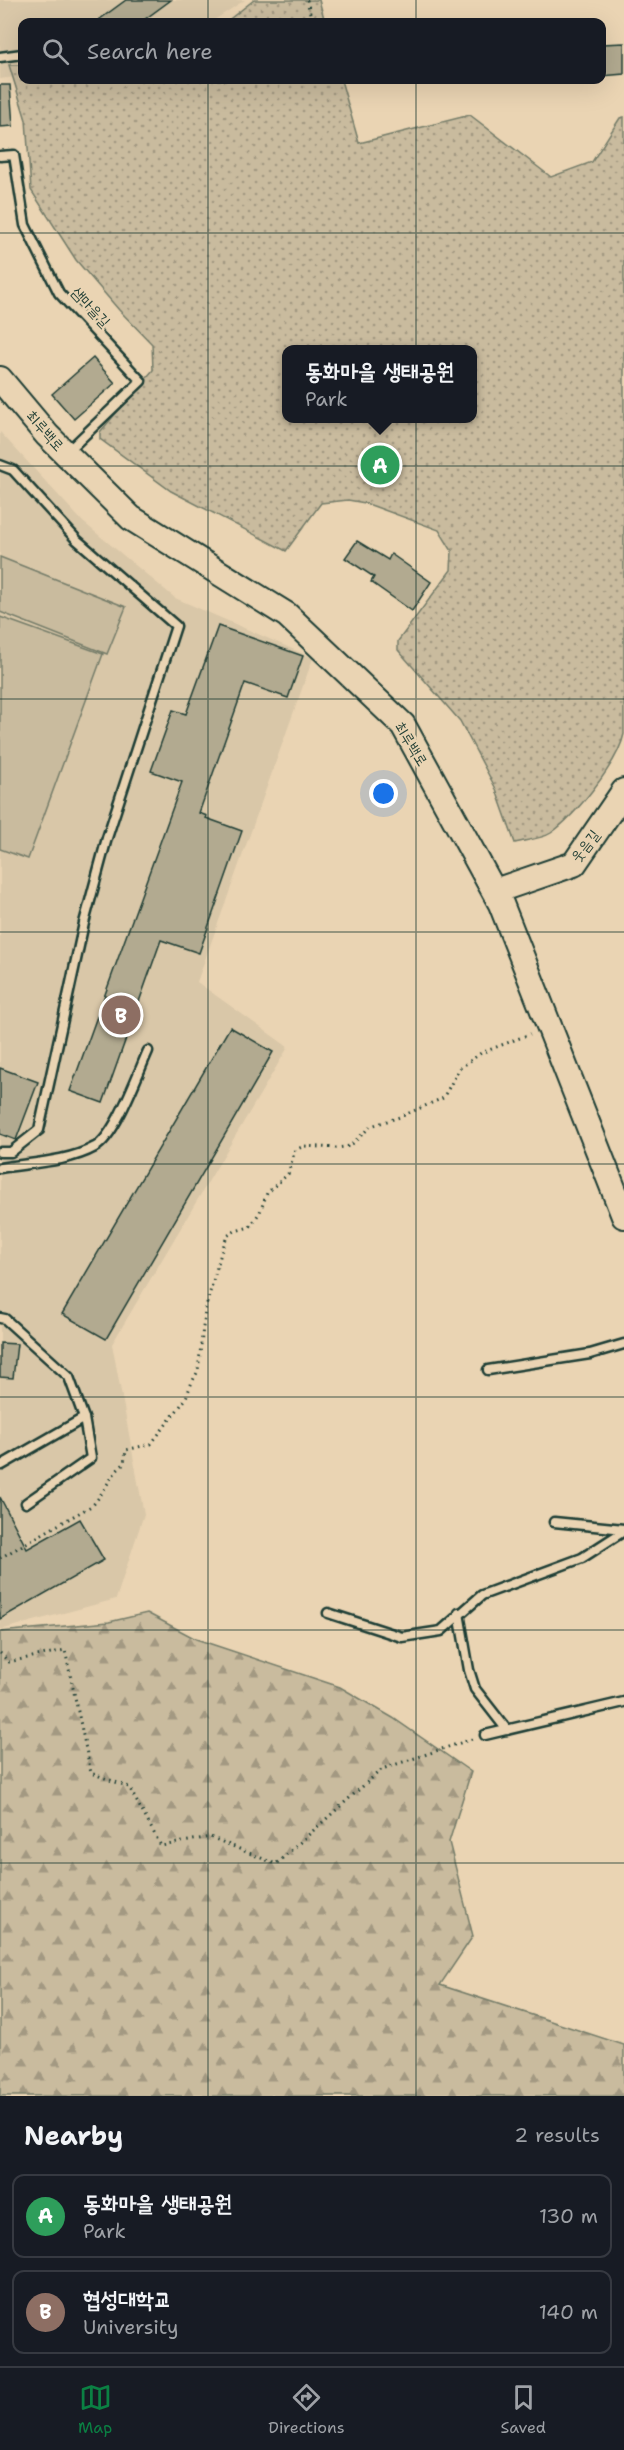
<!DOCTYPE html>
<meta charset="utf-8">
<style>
body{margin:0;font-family:"Shantell Sans","Poor Story",sans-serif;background:#20242c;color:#f1f3f6}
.you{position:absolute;left:384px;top:794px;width:21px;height:21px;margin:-15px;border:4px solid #fff;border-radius:50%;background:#1a73e8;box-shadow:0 0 0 9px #1a73e833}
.badge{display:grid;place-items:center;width:39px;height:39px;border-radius:50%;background:#0b8043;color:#fff;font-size:20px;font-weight:700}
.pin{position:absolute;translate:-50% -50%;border:3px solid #fff;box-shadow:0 2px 6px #0006}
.popup{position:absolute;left:282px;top:345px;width:195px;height:78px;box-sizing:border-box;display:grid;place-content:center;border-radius:12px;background:#171b24;filter:drop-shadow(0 2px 4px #0005);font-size:20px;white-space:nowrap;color:#9ea1a6}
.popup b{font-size:22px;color:#f1f3f6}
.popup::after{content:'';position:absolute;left:50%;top:100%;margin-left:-12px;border:12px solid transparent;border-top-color:#171b24}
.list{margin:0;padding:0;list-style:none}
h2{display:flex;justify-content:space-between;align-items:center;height:78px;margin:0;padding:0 24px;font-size:26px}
h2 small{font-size:20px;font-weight:400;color:#9ea1a6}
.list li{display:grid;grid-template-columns:39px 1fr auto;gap:18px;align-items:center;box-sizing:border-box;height:84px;margin:0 12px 12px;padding:0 12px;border:2px solid #363941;border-radius:12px}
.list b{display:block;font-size:22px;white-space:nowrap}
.list p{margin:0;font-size:20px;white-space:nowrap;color:#9ea1a6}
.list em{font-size:20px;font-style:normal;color:#9ea1a6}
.icon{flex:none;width:33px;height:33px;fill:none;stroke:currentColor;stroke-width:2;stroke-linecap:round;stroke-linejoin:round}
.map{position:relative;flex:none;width:624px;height:2096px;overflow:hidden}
.search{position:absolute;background:#171b24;box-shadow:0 6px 24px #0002;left:18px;right:18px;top:18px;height:66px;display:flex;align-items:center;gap:15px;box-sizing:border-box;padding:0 21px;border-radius:12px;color:#9ea1a6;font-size:22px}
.sheet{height:270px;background:#171b24}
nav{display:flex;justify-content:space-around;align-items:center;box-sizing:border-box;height:84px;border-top:2px solid #363941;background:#171b24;font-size:16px;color:#9ea1a6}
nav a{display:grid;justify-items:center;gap:3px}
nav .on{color:#0b8043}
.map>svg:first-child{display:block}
</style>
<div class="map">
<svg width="624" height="2096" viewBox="0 0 624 2096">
<defs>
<pattern id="forest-firs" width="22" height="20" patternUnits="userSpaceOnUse" patternTransform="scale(1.5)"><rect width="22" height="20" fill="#c9bb9e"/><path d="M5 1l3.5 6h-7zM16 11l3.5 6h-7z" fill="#a39982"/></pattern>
<pattern id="park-dots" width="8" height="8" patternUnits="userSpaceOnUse" patternTransform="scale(1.5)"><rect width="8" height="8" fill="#c9bb9e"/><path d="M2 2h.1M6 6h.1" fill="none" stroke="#a39982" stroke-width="1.8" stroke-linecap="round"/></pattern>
</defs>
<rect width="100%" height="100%" fill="#ead4b3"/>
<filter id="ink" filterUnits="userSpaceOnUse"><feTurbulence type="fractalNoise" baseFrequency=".0167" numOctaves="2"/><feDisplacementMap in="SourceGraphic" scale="12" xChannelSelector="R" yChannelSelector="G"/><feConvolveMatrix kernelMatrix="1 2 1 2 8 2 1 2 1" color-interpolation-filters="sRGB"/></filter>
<g filter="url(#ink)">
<g fill="#d9c7a8">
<polygon points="0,0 245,0 211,22 22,22 22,76 0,79"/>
<polygon points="0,432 83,522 175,598 313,658 197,982 288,1047 112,1344 144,1514 116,1599 0,1630"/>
</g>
<g fill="#c9bb9e" stroke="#747c69" stroke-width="1.5">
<polygon points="0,557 126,607 107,654 0,612"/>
<polygon points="0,617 103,654 28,859 0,849"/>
</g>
<polygon fill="url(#forest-firs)" stroke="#747c69" stroke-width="1.5" points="147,1613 196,1639 340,1687 393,1718 471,1772 449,1842 473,1936 440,1985 624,2045 624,2096 0,2096 0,1632 109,1622"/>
<g fill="url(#park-dots)" stroke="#747c69" stroke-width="1.5" fill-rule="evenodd">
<polygon points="254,0 319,0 325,22 226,22"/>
<path d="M9,65H22V80H341L359,143L470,115L551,177L592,162L620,118L624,117V734C618,763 575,816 551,833C542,839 526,840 515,843L495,787L460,721L398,650V641L451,570L452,551L439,530L365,503L348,500L321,503L286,551L171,491L100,439V432L153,370L152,344L119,310L76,260L31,190L26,120ZM287,350H473V418H287Z"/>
</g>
<g fill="#b2aa90" stroke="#1f3d34" stroke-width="1.5">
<polygon points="126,0 171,0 141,22 96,22"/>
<polygon points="624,43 624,74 602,76 602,44"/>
<polygon points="0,85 10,85 13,126 0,127"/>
<polygon points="93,358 115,383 74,419 52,394"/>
<polygon points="357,541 388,560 391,554 431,582 412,611 371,582 374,577 345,558"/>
<polygon points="218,626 303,656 288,698 245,683 199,813 207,816 206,818 242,831 199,953 161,940 103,1103 70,1091 182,782 151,771 173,710 186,714"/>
<polygon points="230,1027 273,1052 106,1339 62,1314"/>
<polygon points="0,1068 38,1082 16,1140 0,1134"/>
<polygon points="0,1343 17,1344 13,1378 0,1377"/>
<polygon points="0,1497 27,1549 80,1519 104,1560 0,1619"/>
</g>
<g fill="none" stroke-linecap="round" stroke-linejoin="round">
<g stroke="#1f3d34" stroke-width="13">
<g id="lane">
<polyline points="0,57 22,54"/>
<polyline points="0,156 14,155 25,225 59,293 141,381 66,453"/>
<polyline points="0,465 13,470 77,540 176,626 107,838 84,923 39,1130 11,1152 0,1152"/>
<path d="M0,1168C30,1163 68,1162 95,1147C115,1137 138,1073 148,1051"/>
<polyline points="0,1318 5,1319 69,1377 84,1418 91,1458 26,1503"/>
<polyline points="488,1370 590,1354 624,1344"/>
<polyline points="2,1465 84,1418"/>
<polyline points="554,1522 624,1529"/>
<polyline points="328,1613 402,1637 441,1631 482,1595 582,1558 624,1531"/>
<polyline points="459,1613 469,1670 475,1689 507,1730"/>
<polyline points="485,1735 624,1702"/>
</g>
</g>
<g stroke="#1f3d34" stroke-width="28">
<g id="secondary">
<polyline points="0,379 47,435 131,518 287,615 403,725 501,904 624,1216"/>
<polyline points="495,891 574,864 624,791"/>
</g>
</g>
<g stroke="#1f3d34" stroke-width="3" stroke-dasharray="1.5 4.5" stroke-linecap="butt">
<polyline points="307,0 312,22"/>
<path d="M0,1558L93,1505C105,1491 110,1475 124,1464L126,1450L151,1444L185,1400L192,1382L198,1371L205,1310L221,1253L227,1236L235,1231L250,1227L260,1212L267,1193L288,1174L295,1150L304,1146L337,1148L350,1146L371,1126L400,1117L443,1098L460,1068L481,1053L530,1034"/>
<polyline points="0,1653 9,1662 65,1650 91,1773 129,1787 161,1846 210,1837 276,1864 382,1769 475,1738"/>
</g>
<use href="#lane" stroke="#ead4b3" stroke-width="8"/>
<use href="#secondary" stroke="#ead4b3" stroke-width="24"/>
</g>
</g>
<path fill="none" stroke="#1f3d34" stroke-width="1.5" stroke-opacity="0.55" d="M208,0V22M416,0V22M208,80V2096M416,80V2096M0,233H624M0,466H624M0,699H624M0,932H624M0,1164H624M0,1397H624M0,1630H624M0,1863H624"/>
<g text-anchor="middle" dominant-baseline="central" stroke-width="5" stroke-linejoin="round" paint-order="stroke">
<g font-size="15" fill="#1f3d34" stroke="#ead4b3">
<text transform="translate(91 307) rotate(47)">샘마을길</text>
<text transform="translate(45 431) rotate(48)">최루백로</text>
<text transform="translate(411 744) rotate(58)">최루백로</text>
<text transform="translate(585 846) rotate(-52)">웃음길</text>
</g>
</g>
</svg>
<div class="you"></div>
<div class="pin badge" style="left:380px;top:465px;background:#2e9e5b">A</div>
<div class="popup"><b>동화마을 생태공원</b>Park</div>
<div class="pin badge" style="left:121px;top:1015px;background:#8d6e63">B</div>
<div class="search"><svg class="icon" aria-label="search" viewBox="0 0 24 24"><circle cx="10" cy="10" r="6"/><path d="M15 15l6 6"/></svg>Search here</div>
</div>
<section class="sheet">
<h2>Nearby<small>2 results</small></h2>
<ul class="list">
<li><span class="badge" style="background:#2e9e5b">A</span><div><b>동화마을 생태공원</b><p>Park</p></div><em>130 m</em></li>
<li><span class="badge" style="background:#8d6e63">B</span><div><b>협성대학교</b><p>University</p></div><em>140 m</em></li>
</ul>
</section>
<nav>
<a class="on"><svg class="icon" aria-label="map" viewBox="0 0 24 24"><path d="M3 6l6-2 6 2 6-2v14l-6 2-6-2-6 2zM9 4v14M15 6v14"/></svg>Map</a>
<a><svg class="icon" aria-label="directions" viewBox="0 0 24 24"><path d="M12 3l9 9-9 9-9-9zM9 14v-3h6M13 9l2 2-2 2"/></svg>Directions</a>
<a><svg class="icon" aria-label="saved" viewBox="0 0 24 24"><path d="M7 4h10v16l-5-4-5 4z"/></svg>Saved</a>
</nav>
